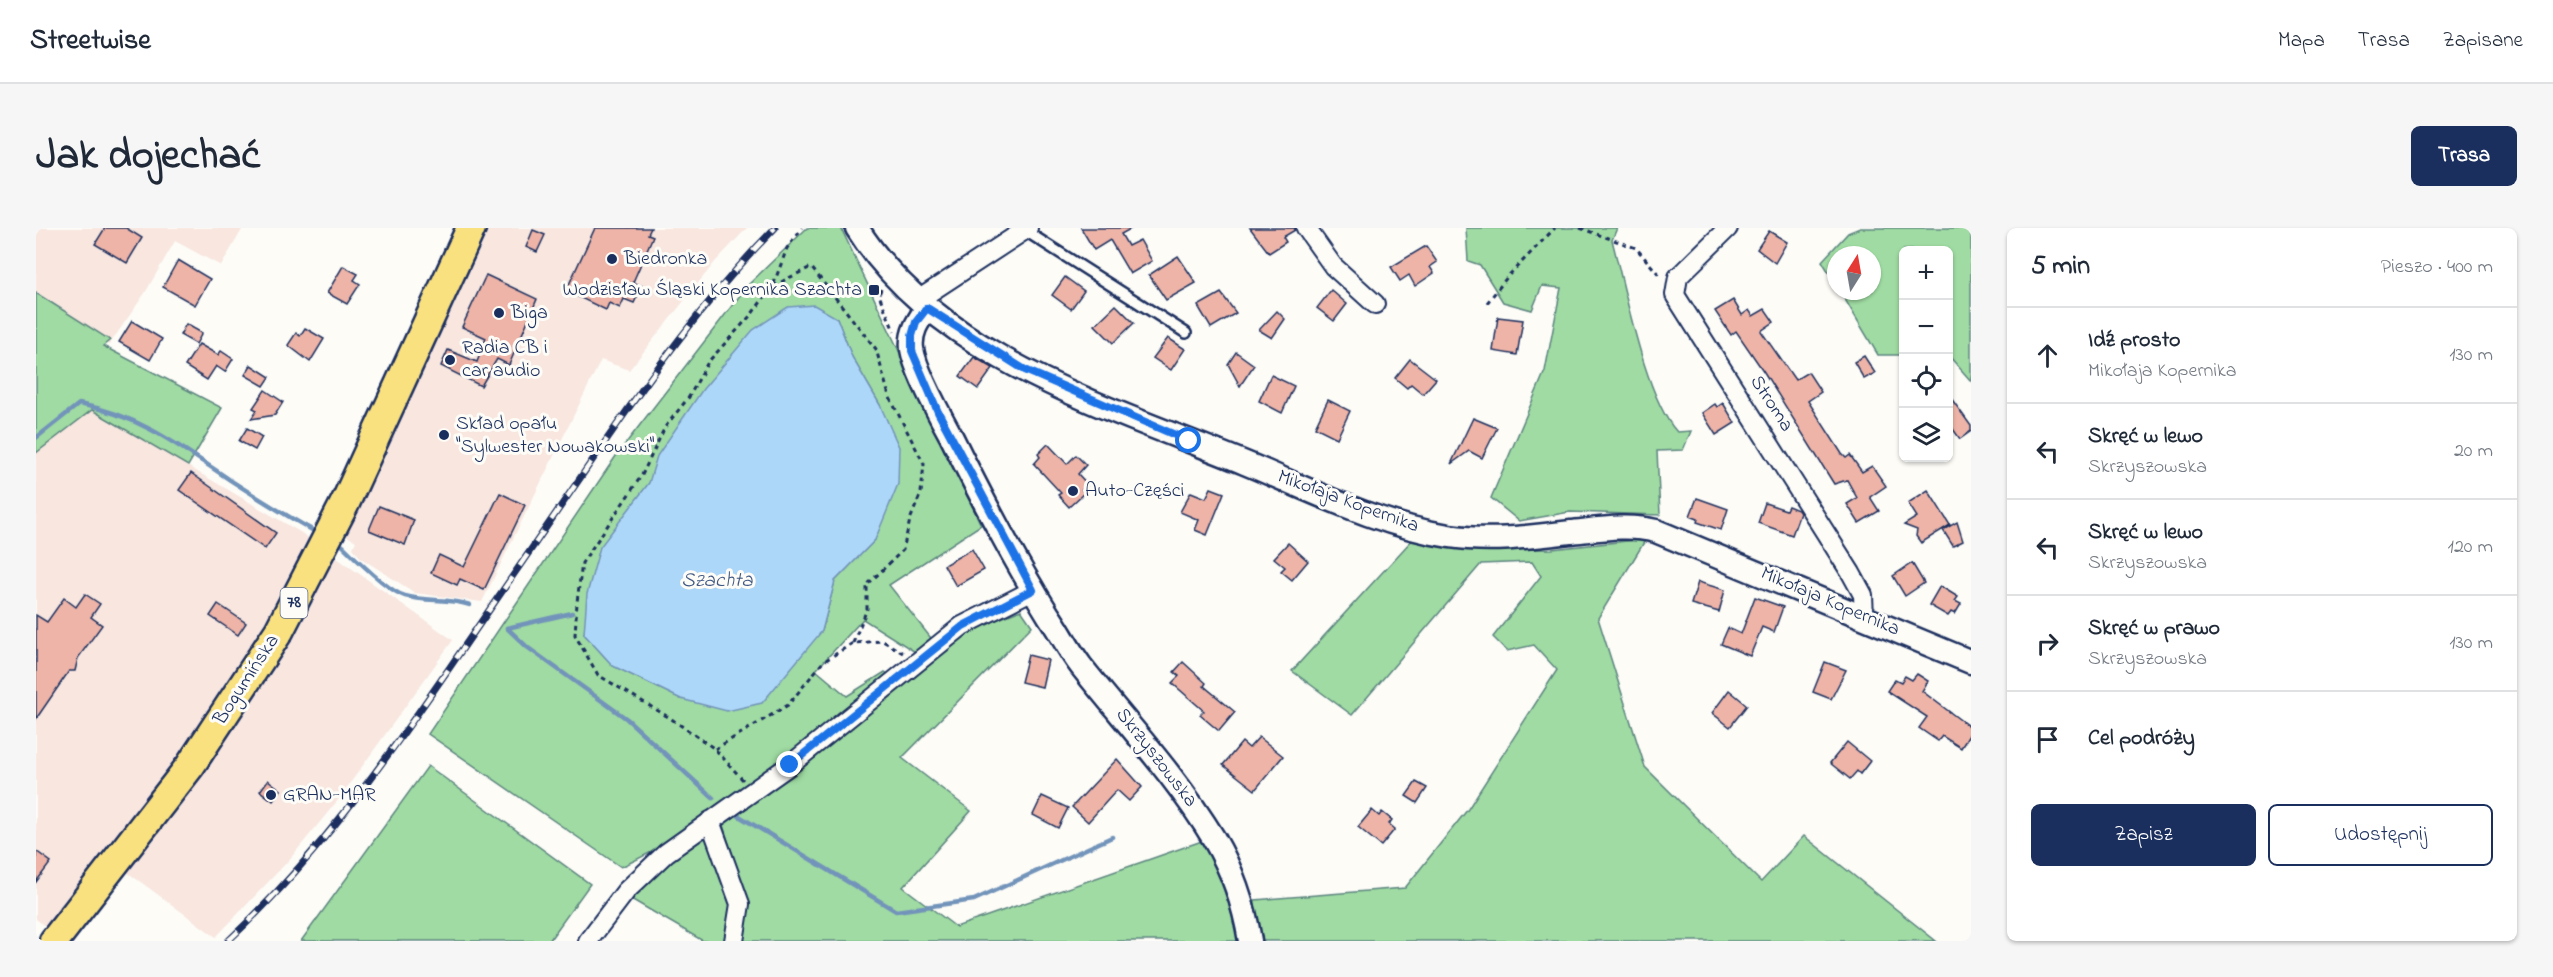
<!DOCTYPE html>
<html lang="pl">
<meta charset="utf-8">
<style>
body{margin:0;font-family:"Indie Flower",sans-serif;background:#f6f6f7;color:#1f2937}
.controls{position:absolute;right:18px;top:18px;display:grid;overflow:hidden;border-radius:9px;box-shadow:0 2px 4px #0004}
.controls button{width:54px;height:54px;display:grid;place-items:center;padding:0;border:0;border-bottom:2px solid #e0e1e3;background:#fff;color:#1f2937;font:30px sans-serif}
.compass{position:absolute;left:1791px;top:18px;width:54px;height:54px;border-radius:50%;background:#fff;box-shadow:0 2px 4px #0004;rotate:11deg}
.stop{position:absolute;width:18px;height:18px;margin:-14px;border:4px solid #1a73e8;border-radius:50%;background:#fff}
.stop.end{background:#1a73e8;border-color:#fff;box-shadow:0 2px 6px #0008}
.list{margin:0;padding:0;list-style:none}
h2{display:flex;justify-content:space-between;align-items:center;height:78px;margin:0;padding:0 24px;font-size:26px}
h2 small{font-size:20px;font-weight:400;color:#747a83}
.list li{display:grid;grid-template-columns:39px 1fr auto;gap:18px;align-items:center;box-sizing:border-box;height:96px;padding:0 24px;border-top:2px solid #e0e1e3}
.list b{display:block;font-size:22px;white-space:nowrap}
.list p{margin:0;font-size:20px;white-space:nowrap;color:#747a83}
.list em{font-size:20px;font-style:normal;color:#747a83}
.actions{display:flex;gap:12px;padding:18px 24px}
.actions a{flex:1;padding:14px 0;border:2px solid #1b2f5e;border-radius:9px;text-align:center;font-size:21px;color:#1b2f5e}
.actions .main{background:#1b2f5e;color:#fff}
.icon{flex:none;width:33px;height:33px;fill:none;stroke:currentColor;stroke-width:2;stroke-linecap:round;stroke-linejoin:round}
.map{position:relative;flex:none;width:1935px;height:713px;overflow:hidden;border-radius:9px}
header{display:flex;align-items:center;gap:36px;box-sizing:border-box;height:84px;padding:0 30px;background:#fff;border-bottom:2px solid #e0e1e3}
header strong{font-size:28px}
nav{display:flex;gap:33px;margin-inline-start:auto;font-size:21px}
.intro{display:flex;align-items:center;justify-content:space-between;box-sizing:border-box;height:144px;padding:0 36px}
h1{margin:0;font-size:42px}
.button{padding:15px 27px;border-radius:9px;background:#1b2f5e;color:#fff;font-size:21px;font-weight:700}
main{display:flex;gap:36px;padding:0 36px}
aside{flex:1;background:#fff;border-radius:9px;box-shadow:0 2px 4px #0004}
.map>svg:first-child{display:block}
</style>
<header>
<strong>Streetwise</strong>
<nav><a>Mapa</a><a>Trasa</a><a>Zapisane</a></nav>
</header>
<div class="intro"><h1>Jak dojechać</h1><a class="button">Trasa</a></div>
<main>
<div class="map">
<svg width="1935" height="713" viewBox="0 0 1935 713">
<rect width="100%" height="100%" fill="#fdfcf7"/>
<filter id="ink" filterUnits="userSpaceOnUse"><feTurbulence type="fractalNoise" baseFrequency=".0167" numOctaves="2"/><feDisplacementMap in="SourceGraphic" scale="12" xChannelSelector="R" yChannelSelector="G"/><feConvolveMatrix kernelMatrix="1 2 1 2 8 2 1 2 1" color-interpolation-filters="sRGB"/></filter>
<g filter="url(#ink)">
<g fill="#f8e6df">
<polygon points="5,0 207,0 185,38 139,13 109,65 73,117 0,70 0,7"/>
<polygon points="448,0 711,0 679,34 593,142 565,132 446,374 379,365 325,330 317,320 320,313 309,307 405,89"/>
<polygon points="56,182 264,304 417,412 302,572 253,632 180,709 69,628 10,699 0,691 0,225"/>
</g>
<g fill="#9fdba2" stroke="#5d8580" stroke-width="1.5" fill-rule="evenodd">
<path d="M771,0H805L945,297L853,357L898,414L884,427L827,391L780,442L811,468L849,444L856,449C773,516 682,595 585,639L392,506L580,228L712,57ZM801,90L816,129L844,177L839,312L799,353L786,403L645,471L577,438L548,406L564,320L613,255Z"/>
<path d="M1430,0H1581L1576,12C1589,61 1609,169 1641,204L1655,203L1647,222L1621,223L1624,287L1534,284L1483,293L1455,270L1509,143L1525,60L1506,58L1496,82L1467,74L1444,37L1432,33Z"/>
<polygon points="1824,0 1935,0 1935,153 1913,128 1912,22 1868,22 1867,127 1842,127 1804,63 1836,63 1836,27 1800,27 1800,56 1786,33 1812,5"/>
<polygon points="0,65 74,112 67,118 186,180 152,238 56,182 0,225"/>
<polygon points="1610,311 1562,390 1609,539 1725,654 1768,608 1900,713 1217,713 1219,672 1369,660 1432,581 1521,442 1498,417 1471,423 1457,409 1505,348 1496,334 1445,336 1316,487 1256,443 1376,312 1447,322 1516,321"/>
<polygon points="985,382 996,398 866,530 935,583 867,659 920,699 1166,613 1186,651 1203,713 706,713 712,676 687,597 760,543 930,404"/>
<polygon points="392,538 554,656 513,713 265,713"/>
<polygon points="668,605 699,679 692,713 667,713 595,671 634,630"/>
</g>
<polygon fill="#add7f8" stroke="#7394ba" stroke-width="1.5" points="778,77 801,90 816,129 844,177 863,219 862,256 839,312 799,353 786,403 726,475 691,483 645,471 577,438 548,406 551,366 564,319 613,255 621,228 667,161 717,102 752,79"/>
<g fill="none" stroke-linecap="round" stroke-linejoin="round">
<g stroke="#7394ba" stroke-width="4.5">
<path d="M0,210L43,176C103,187 145,219 194,252C222,270 249,287 278,303"/>
<path d="M307,318C319,330 354,364 369,368C390,374 412,370 434,377"/>
<polyline points="471,400 491,419 591,491 677,570"/>
<polyline points="471,400 536,385"/>
<polyline points="703,588 860,683 938,672 1076,609"/>
</g>
</g>
<g fill="#eeb4a7" stroke="#1b2f5e" stroke-width="1.5">
<polygon points="69,0 90,0 106,10 91,35 59,16"/>
<polygon points="559,0 615,0 612,6 617,8 597,54 606,58 598,75 588,71 584,80 573,75 570,82 530,63"/>
<polygon points="1045,0 1096,0 1085,6 1092,18 1104,12 1116,33 1094,46 1074,12 1058,22"/>
<polygon points="1214,0 1259,0 1259,2 1247,9 1250,14 1233,25"/>
<polygon points="497,2 509,7 501,24 490,19"/>
<polygon points="1733,3 1751,14 1739,35 1721,21"/>
<polygon points="1390,18 1401,34 1394,39 1398,45 1379,58 1373,47 1364,53 1355,39"/>
<polygon points="1142,28 1160,55 1130,72 1113,47"/>
<polygon points="142,32 174,51 159,77 127,59"/>
<polygon points="307,38 322,46 318,52 324,56 311,76 291,65"/>
<polygon points="450,47 501,71 473,137 461,131 445,158 405,138 412,122 441,134 450,110 426,99"/>
<polygon points="1029,49 1048,63 1035,81 1016,67"/>
<polygon points="1295,62 1311,76 1298,93 1281,80"/>
<polygon points="1185,65 1200,85 1175,100 1162,78"/>
<polygon points="1697,72 1706,87 1713,82 1717,88 1729,81 1738,94 1725,103 1759,152 1772,144 1785,164 1772,173 1806,226 1810,230 1814,227 1826,244 1836,238 1850,258 1834,269 1843,283 1823,295 1811,276 1821,270 1811,252 1798,256 1728,144 1700,103 1695,107 1679,83"/>
<polygon points="1080,77 1098,95 1077,115 1059,97"/>
<polygon points="1241,83 1249,91 1236,110 1223,102"/>
<polygon points="1462,89 1487,92 1481,127 1457,123"/>
<polygon points="96,93 126,111 114,132 83,114"/>
<polygon points="150,96 166,105 160,116 144,107"/>
<polygon points="269,100 288,111 274,134 252,117 260,105 264,108"/>
<polygon points="1132,110 1149,121 1135,142 1117,130"/>
<polygon points="163,116 182,127 185,123 197,131 189,144 180,138 171,152 149,138"/>
<polygon points="1200,124 1218,137 1204,158 1192,136"/>
<polygon points="1828,128 1839,145 1828,151 1818,134"/>
<polygon points="938,129 957,140 942,161 924,148"/>
<polygon points="1374,131 1400,151 1387,166 1375,156 1371,160 1359,150"/>
<polygon points="215,137 234,149 228,158 209,147"/>
<polygon points="1235,147 1258,158 1246,185 1223,173"/>
<polygon points="229,162 247,174 239,187 215,191 221,182 217,180"/>
<polygon points="1912,166 1935,198 1935,203 1924,211 1912,194"/>
<polygon points="1292,172 1314,183 1301,210 1279,199"/>
<polygon points="1687,175 1699,195 1680,207 1666,185 1679,176 1681,179"/>
<polygon points="1437,190 1461,200 1446,230 1433,223 1415,236"/>
<polygon points="211,200 226,209 219,222 203,213"/>
<polygon points="1012,216 1031,236 1040,227 1050,237 1042,246 1052,257 1046,262 1049,264 1033,279 1022,267 1025,265 998,236 1004,229 1002,226"/>
<polygon points="155,245 240,305 229,321 143,262"/>
<polygon points="1175,260 1188,265 1171,307 1159,302 1163,292 1144,284 1155,264 1170,270"/>
<polygon points="1892,262 1914,297 1885,315 1880,308 1881,302 1868,297 1881,289 1872,275"/>
<polygon points="464,265 489,277 448,362 424,351 421,357 395,345 403,327 428,339"/>
<polygon points="1661,270 1692,281 1685,302 1661,294 1662,291 1654,288"/>
<polygon points="1729,275 1750,282 1752,278 1762,282 1764,285 1756,307 1722,295"/>
<polygon points="343,278 378,292 369,317 333,302"/>
<polygon points="1921,294 1927,313 1917,318 1907,302"/>
<polygon points="1252,315 1272,333 1256,352 1245,343 1249,339 1238,330"/>
<polygon points="936,321 948,342 920,358 908,337"/>
<polygon points="1876,335 1888,355 1869,368 1857,348"/>
<polygon points="1662,354 1689,362 1683,384 1655,376"/>
<polygon points="1904,358 1922,369 1919,373 1925,376 1919,386 1915,384 1912,388 1893,377"/>
<polygon points="49,366 64,376 55,389 66,397 42,430 39,443 33,443 0,491 0,387 11,394 28,370 40,379"/>
<polygon points="1719,369 1747,379 1738,404 1726,399 1714,428 1685,416 1692,400 1705,406"/>
<polygon points="182,376 210,395 202,407 174,388"/>
<polygon points="992,427 1012,432 1006,459 985,454"/>
<polygon points="1147,434 1170,455 1168,458 1199,484 1183,503 1164,487 1168,483 1136,455 1143,448 1138,444"/>
<polygon points="1789,434 1810,442 1795,471 1777,464"/>
<polygon points="1881,446 1892,453 1886,463 1935,500 1935,504 1925,520 1906,508 1902,513 1883,500 1891,489 1851,463 1859,451 1865,454 1869,448 1876,452"/>
<polygon points="1693,462 1711,477 1694,499 1676,485"/>
<polygon points="1223,509 1247,528 1219,562 1187,537 1206,514 1213,520"/>
<polygon points="1811,514 1834,533 1824,546 1821,543 1814,551 1794,535"/>
<polygon points="1081,531 1106,559 1093,573 1081,562 1052,594 1036,579"/>
<polygon points="232,552 245,562 237,573 224,563"/>
<polygon points="1380,554 1391,560 1381,575 1370,568"/>
<polygon points="1006,568 1032,580 1022,600 997,587"/>
<polygon points="1336,582 1343,588 1346,584 1356,592 1353,596 1359,601 1345,618 1322,599"/>
<polygon points="0,623 15,634 0,654"/>
</g>
<g fill="none" stroke-linecap="round" stroke-linejoin="round">
<g stroke="#1b2f5e" stroke-width="14">
<polyline id="service" points="988,2 1150,105"/>
</g>
<g stroke="#1b2f5e" stroke-width="22">
<g id="minor">
<polyline points="1270,0 1297,38 1339,76"/>
<polyline points="1692,0 1642,49 1639,67 1815,345 1827,367 1828,389"/>
<polyline points="882,72 992,0"/>
<polyline points="674,593 704,676 698,713"/>
<polyline points="552,713 590,663 630,625 754,537 926,398 997,362"/>
</g>
</g>
<g stroke="#1b2f5e" stroke-width="27">
<g id="tertiary">
<path d="M821,0C902,130 1075,180 1209,235C1275,262 1342,297 1413,308C1454,314 1494,309 1535,304C1564,301 1592,296 1620,303L1935,434"/>
<path d="M891,80C882,93 874,104 876,121C879,141 904,188 915,208C945,269 977,330 1013,388C1024,404 1033,422 1045,438C1090,495 1140,548 1178,611C1197,643 1208,676 1214,713"/>
</g>
</g>
<g stroke="#1b2f5e" stroke-width="33">
<polyline id="primary" points="18,713 154,538 243,403 310,273 435,0"/>
</g>
<g stroke="#1b2f5e" stroke-width="3" stroke-dasharray="4.5 4.5" stroke-linecap="butt">
<polyline points="1544,0 1600,20 1625,49"/>
<polyline points="737,58 775,39 840,121 853,168 888,236 885,265 874,292 867,322 831,357 831,381 817,415"/>
<polyline points="845,61 843,67 858,103"/>
<polyline points="1451,75 1472,48 1519,0"/>
<polyline points="679,521 752,477 787,434 817,415 847,413 867,425"/>
<polyline points="707,552 679,521 634,490 562,447 539,407 541,374 546,335 606,247 629,199 653,169 672,134 715,87 737,58 751,20 766,0"/>
</g>
<use href="#service" stroke="#fdfcf7" stroke-width="9"/>
<use href="#minor" stroke="#fdfcf7" stroke-width="18"/>
<use href="#tertiary" stroke="#fdfcf7" stroke-width="22"/>
<use href="#primary" stroke="#fae180" stroke-width="28"/>
<g stroke="#1b2f5e" stroke-width="7">
<path id="rail" d="M192,713C279,632 347,536 414,439C463,368 511,298 560,227C615,147 671,69 739,0"/>
</g>
<use href="#rail" stroke="#fdfcf7" stroke-width="4.5" stroke-dasharray="14" stroke-linecap="butt"/>
</g>
</g>
<g fill="none" stroke-linecap="round" stroke-linejoin="round" filter="url(#ink)">
<polyline stroke="#1a73e8" stroke-width="8" points="754,537 927,398 997,362 902,184 876,123 876,108 880,94 891,80 989,142 1153,213"/>
</g>
<g fill="#1b2f5e" stroke="#fdfcf7" stroke-width="2">
<circle cx="576" cy="31" r="6"/>
<rect x="832" y="56" width="12" height="12" rx="3"/>
<circle cx="463" cy="85" r="6"/>
<circle cx="414" cy="132" r="6"/>
<circle cx="408" cy="207" r="6"/>
<circle cx="1037" cy="263" r="6"/>
<circle cx="235" cy="567" r="6"/>
</g>
<g text-anchor="middle" dominant-baseline="central" stroke-width="6" stroke-linejoin="round" paint-order="stroke">
<rect fill="#fdfcf7" stroke="#5f6c8c" stroke-width="1.5" x="244.5" y="360" width="27" height="30" rx="4.5"/>
<g font-size="18" font-weight="bold" fill="#1b2f5e">
<text x="258" y="375">78</text>
</g>
<g font-size="20" fill="#1b2f5e" stroke="#fdfcf7" text-anchor="start">
<text x="588" y="31">Biedronka</text>
<text x="826" y="62" text-anchor="end">Wodzisław Śląski Kopernika Szachta</text>
<text x="475" y="85">Biga</text>
<text x="426" y="120">Radia CB i<tspan x="426" dy="23">car audio</tspan></text>
<text x="420" y="196">Skład opału<tspan x="420" dy="23">"Sylwester Nowakowski"</tspan></text>
<text x="1049" y="263">Auto-Części</text>
<text x="247" y="567">GRAN-MAR</text>
</g>
<g font-size="20" fill="#1b2f5e" stroke="#fdfcf7">
<text transform="translate(1735 176) rotate(57)">Stroma</text>
<text transform="translate(1312 274) rotate(20)">Mikołaja Kopernika</text>
<text transform="translate(1794 374) rotate(23)">Mikołaja Kopernika</text>
<text transform="translate(211 452) rotate(-57)">Bogumińska</text>
<text transform="translate(1120 530) rotate(52)">Skrzyszowska</text>
</g>
<g font-size="21" font-style="italic" fill="#405984" stroke="#fdfcf7">
<text x="681" y="353">Szachta</text>
</g>
</g>
</svg>
<div class="controls">
<button>+</button>
<button>−</button>
<button><svg class="icon" aria-label="locate" viewBox="0 0 24 24"><circle cx="12" cy="12" r="6"/><path d="M12 2v4M12 18v4M2 12h4M18 12h4"/></svg></button>
<button><svg class="icon" aria-label="layers" viewBox="0 0 24 24"><path d="M12 4l9 5-9 5-9-5zM3 14l9 5 9-5"/></svg></button>
</div>
<svg class="compass" viewBox="-18 -18 36 36"><path d="M0-13l5 13h-10z" fill="#e53935"/><path d="M0 13l5-13h-10z" fill="#747a83"/></svg>
<div class="stop" style="left:1153px;top:213px"></div>
<div class="stop end" style="left:754px;top:537px"></div>
</div>
<aside>
<h2>5 min<small>Pieszo · 400 m</small></h2>
<ul class="list">
<li><svg class="icon" aria-label="ahead" viewBox="0 0 24 24"><path d="M12 20V5M6 11l6-6 6 6"/></svg><div><b>Idź prosto</b><p>Mikołaja Kopernika</p></div><em>130 m</em></li>
<li><svg class="icon" aria-label="left" viewBox="0 0 24 24"><path d="M17 20v-9H6M10 6l-5 5 5 5"/></svg><div><b>Skręć w lewo</b><p>Skrzyszowska</p></div><em>20 m</em></li>
<li><svg class="icon" aria-label="left" viewBox="0 0 24 24"><path d="M17 20v-9H6M10 6l-5 5 5 5"/></svg><div><b>Skręć w lewo</b><p>Skrzyszowska</p></div><em>120 m</em></li>
<li><svg class="icon" aria-label="right" viewBox="0 0 24 24"><path d="M7 20v-9h11M14 6l5 5-5 5"/></svg><div><b>Skręć w prawo</b><p>Skrzyszowska</p></div><em>130 m</em></li>
<li><svg class="icon" aria-label="arrive" viewBox="0 0 24 24"><path d="M6 21V4h12l-3 4 3 4H6"/></svg><div><b>Cel podróży</b></div></li>
</ul>
<div class="actions"><a class="main">Zapisz</a><a>Udostępnij</a></div>
</aside>
</main>
